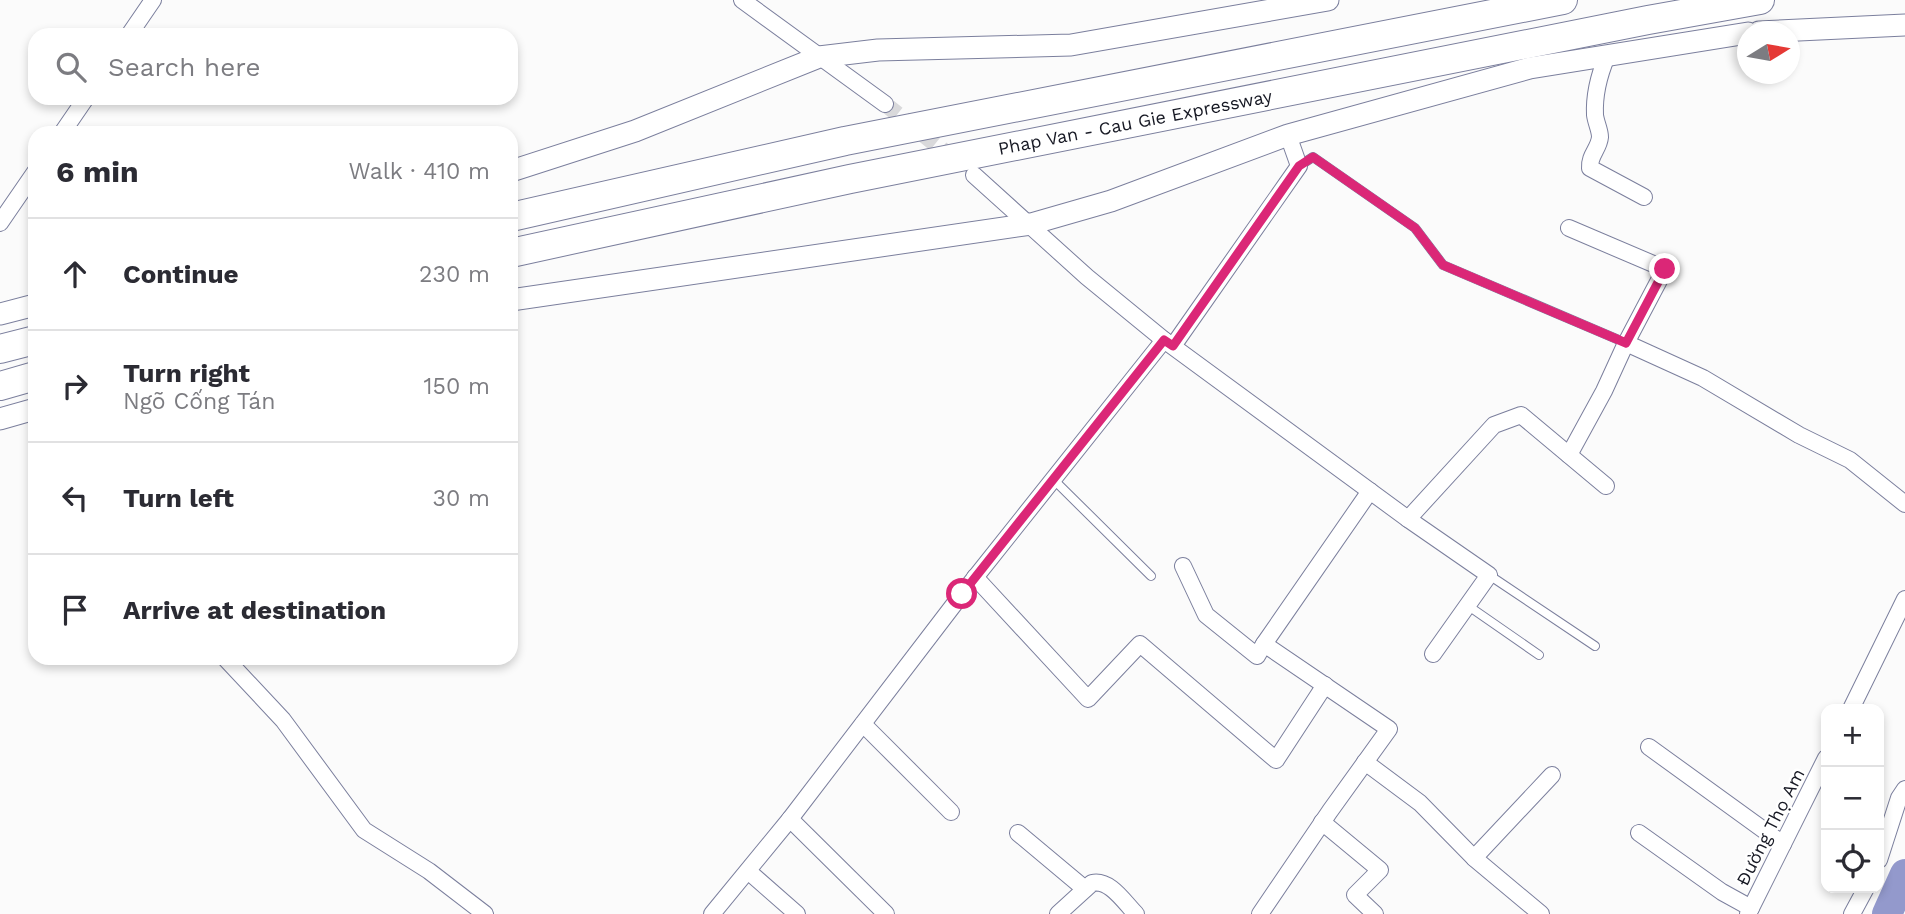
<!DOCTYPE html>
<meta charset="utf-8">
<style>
body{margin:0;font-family:"Work Sans",sans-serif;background:#f7f7f7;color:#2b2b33}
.controls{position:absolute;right:21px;bottom:21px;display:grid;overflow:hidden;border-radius:14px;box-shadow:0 4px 10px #0003}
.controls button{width:63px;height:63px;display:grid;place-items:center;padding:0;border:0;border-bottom:2px solid #e1e1e2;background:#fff;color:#2b2b33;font:35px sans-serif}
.compass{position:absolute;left:1737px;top:21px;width:63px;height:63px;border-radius:50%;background:#fff;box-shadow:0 4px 10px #0003;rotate:79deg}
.stop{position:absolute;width:21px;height:21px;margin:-16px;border:5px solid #db2777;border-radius:50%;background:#fff}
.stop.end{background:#db2777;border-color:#fff;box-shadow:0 2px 7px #0008}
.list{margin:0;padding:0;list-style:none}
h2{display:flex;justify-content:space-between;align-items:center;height:91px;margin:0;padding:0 28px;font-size:30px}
h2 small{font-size:23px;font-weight:400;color:#7c7c81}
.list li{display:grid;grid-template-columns:46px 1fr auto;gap:21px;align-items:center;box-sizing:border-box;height:112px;padding:0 28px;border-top:2px solid #e1e1e2}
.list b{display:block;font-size:26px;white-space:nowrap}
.list p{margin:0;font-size:23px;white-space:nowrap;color:#7c7c81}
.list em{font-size:23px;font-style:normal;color:#7c7c81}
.icon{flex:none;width:38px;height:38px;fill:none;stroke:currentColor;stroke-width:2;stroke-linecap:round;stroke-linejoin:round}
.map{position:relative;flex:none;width:1905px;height:914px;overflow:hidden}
.search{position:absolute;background:#fff;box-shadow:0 4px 10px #0003;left:28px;top:28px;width:490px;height:77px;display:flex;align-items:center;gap:18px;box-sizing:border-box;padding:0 24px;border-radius:21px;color:#7c7c81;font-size:26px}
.panel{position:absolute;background:#fff;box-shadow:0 4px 10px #0003;left:28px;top:126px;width:490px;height:539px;border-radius:21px}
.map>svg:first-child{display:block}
</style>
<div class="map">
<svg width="1905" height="914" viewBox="0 0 1905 914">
<rect width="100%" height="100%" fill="#fbfbfb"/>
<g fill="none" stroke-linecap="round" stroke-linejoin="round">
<polyline stroke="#9399cc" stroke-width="30" points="1887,914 1905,874"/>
<polyline stroke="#d9d9db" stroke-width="16" stroke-dasharray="16 8" stroke-linecap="butt" points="885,104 954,159"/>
<g stroke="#7b7f9d" stroke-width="10">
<g id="lane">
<polyline points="1299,166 1313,157 1415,228 1443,265 1626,343"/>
<polyline points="1053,479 1151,576"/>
<polyline points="1489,575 1595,646"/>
<polyline points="1467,605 1539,655"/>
</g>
</g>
<g stroke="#7b7f9d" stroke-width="18">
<g id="street">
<polyline points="742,0 885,104"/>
<polyline points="129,35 153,0"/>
<path d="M1607,56C1599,75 1594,95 1595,115C1596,123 1600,130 1600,137C1599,149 1589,155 1590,168L1644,197"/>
<polyline points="62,133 86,98"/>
<polyline points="974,175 1087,277 1164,340 1408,519 1489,575 1433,654"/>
<polyline points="0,223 35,172"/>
<polyline points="1569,228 1665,269 1626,343 1703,378 1799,435 1850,460 1905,504"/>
<polyline points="1173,346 1299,166 1288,135"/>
<polyline points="1569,455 1604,391 1626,343"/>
<polyline points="1408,519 1494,425 1521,415 1606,486"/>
<polyline points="1183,566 1206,615 1257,656 1264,644 1389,729 1330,811 1260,914"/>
<polyline points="975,577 1088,699 1140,644 1276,760 1325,685"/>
<polyline points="1264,644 1370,491"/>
<polyline points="225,658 283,720 364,830 429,871 485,914"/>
<polyline points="1851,709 1905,599"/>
<polyline points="863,724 951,812"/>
<polyline points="1649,747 1783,844"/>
<polyline points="1365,762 1420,803 1474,858 1541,914"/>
<polyline points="790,819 886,914"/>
<polyline points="1322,822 1380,870 1355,895 1375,914"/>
<polyline points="1018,833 1085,889"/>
<polyline points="1639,833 1722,892 1751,908"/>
<polyline points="1474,858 1552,775"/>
<polyline points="1879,860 1899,798 1905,789"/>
<polyline points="748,871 797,914"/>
<polyline points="712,914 790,819 962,594 1164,340"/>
<path d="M1058,914L1092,883C1110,879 1124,902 1136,914"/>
<polyline points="1748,914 1826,758"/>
<polyline points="1852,914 1866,888"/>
</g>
</g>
<g stroke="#7b7f9d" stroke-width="23">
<g id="secondary">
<polyline points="1759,32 1905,25"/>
<polyline points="511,171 635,131 819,57 878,50 1071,45 1328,0"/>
<polyline points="511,300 1031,224 1111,201 1288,135 1530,68 1748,33"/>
<polyline points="0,314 35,305"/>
<polyline points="0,419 35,409"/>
</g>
</g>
<g stroke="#7b7f9d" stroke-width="30">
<g id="highway">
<polyline points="511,217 845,141 1563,0"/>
<polyline points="511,253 850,179 1648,20 1760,0"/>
<polyline points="0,349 35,340"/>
<polyline points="0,386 35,376"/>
</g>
</g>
<use href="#lane" stroke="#fff" stroke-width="8"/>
<use href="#street" stroke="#fff" stroke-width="16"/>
<use href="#secondary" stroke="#fff" stroke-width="21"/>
<use href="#highway" stroke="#fff" stroke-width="28"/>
</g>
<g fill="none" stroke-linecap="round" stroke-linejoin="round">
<polyline stroke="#db2777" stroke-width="9" points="962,594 1164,340 1173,346 1299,166 1313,157 1415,228 1443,265 1626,343 1665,269"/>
</g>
<g text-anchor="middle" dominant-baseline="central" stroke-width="5" stroke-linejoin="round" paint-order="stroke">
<g font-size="18" fill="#161823" stroke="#fff">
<text transform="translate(1135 122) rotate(-11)">Phap Van - Cau Gie Expressway</text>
<text transform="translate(1770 827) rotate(-63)">Đường Thọ Am</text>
</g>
</g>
</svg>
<div class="controls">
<button>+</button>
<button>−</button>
<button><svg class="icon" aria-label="locate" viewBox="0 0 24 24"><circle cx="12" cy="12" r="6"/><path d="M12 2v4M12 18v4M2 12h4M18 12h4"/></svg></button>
</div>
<svg class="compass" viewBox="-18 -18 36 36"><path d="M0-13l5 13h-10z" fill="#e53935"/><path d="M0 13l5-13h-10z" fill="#7c7c81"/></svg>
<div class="stop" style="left:962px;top:594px"></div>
<div class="stop end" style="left:1665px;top:269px"></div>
<div class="search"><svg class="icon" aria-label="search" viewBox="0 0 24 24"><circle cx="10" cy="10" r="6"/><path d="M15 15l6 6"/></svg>Search here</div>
<section class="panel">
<h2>6 min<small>Walk · 410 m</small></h2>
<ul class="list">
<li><svg class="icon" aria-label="ahead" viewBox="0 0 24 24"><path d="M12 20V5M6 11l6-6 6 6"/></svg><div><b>Continue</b></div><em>230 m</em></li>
<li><svg class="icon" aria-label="right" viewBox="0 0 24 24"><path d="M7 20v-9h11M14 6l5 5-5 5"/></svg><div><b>Turn right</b><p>Ngõ Cống Tán</p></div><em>150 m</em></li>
<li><svg class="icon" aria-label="left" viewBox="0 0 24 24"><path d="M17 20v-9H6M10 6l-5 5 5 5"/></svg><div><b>Turn left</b></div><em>30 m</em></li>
<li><svg class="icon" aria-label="arrive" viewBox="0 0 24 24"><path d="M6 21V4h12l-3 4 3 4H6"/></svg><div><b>Arrive at destination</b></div></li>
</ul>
</section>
</div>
